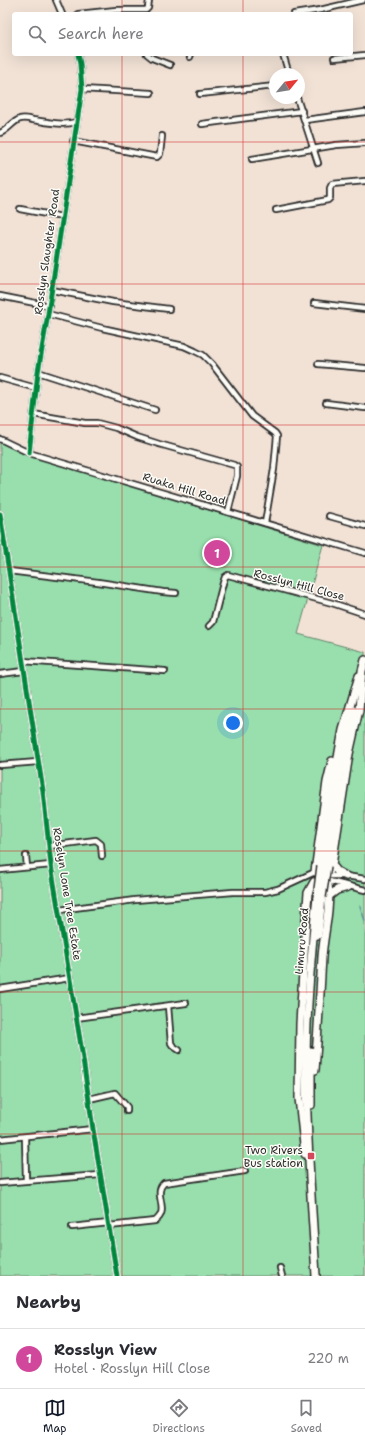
<!DOCTYPE html>
<meta charset="utf-8">
<style>
body{margin:0;font-family:"Shantell Sans",sans-serif;background:#f2f2f3;color:#2b2b33}
.compass{position:absolute;left:269px;top:68px;width:36px;height:36px;border-radius:50%;background:#fff;box-shadow:0 4px 16px #0002;rotate:60deg}
.you{position:absolute;left:233px;top:723px;width:14px;height:14px;margin:-10px;border:3px solid #fff;border-radius:50%;background:#1a73e8;box-shadow:0 0 0 6px #1a73e833}
.badge{display:grid;place-items:center;width:26px;height:26px;border-radius:50%;background:#111827;color:#fff;font-size:13px;font-weight:700}
.pin{position:absolute;translate:-50% -50%;border:2px solid #fff;box-shadow:0 1px 4px #0006}
.list{margin:0;padding:0;list-style:none}
h2{display:flex;justify-content:space-between;align-items:center;height:52px;margin:0;padding:0 16px;font-size:17px}
h2 small{font-size:13px;font-weight:400;color:#7c7c81}
.list li{display:grid;grid-template-columns:26px 1fr auto;gap:12px;align-items:center;box-sizing:border-box;height:60px;padding:0 16px;border-top:1px solid #e1e1e2}
.list b{display:block;font-size:15px;white-space:nowrap}
.list p{margin:0;font-size:13px;white-space:nowrap;color:#7c7c81}
.list em{font-size:13px;font-style:normal;color:#7c7c81}
.icon{flex:none;width:22px;height:22px;fill:none;stroke:currentColor;stroke-width:2;stroke-linecap:round;stroke-linejoin:round}
.map{position:relative;flex:none;width:365px;height:1276px;overflow:hidden}
.search{position:absolute;background:#fff;box-shadow:0 4px 16px #0002;left:12px;right:12px;top:12px;height:44px;display:flex;align-items:center;gap:10px;box-sizing:border-box;padding:0 14px;border-radius:4px;color:#7c7c81;font-size:15px}
.sheet{height:112px;background:#fff}
nav{display:flex;justify-content:space-around;align-items:center;box-sizing:border-box;height:56px;border-top:1px solid #e1e1e2;background:#fff;font-size:11px;color:#7c7c81}
nav a{display:grid;justify-items:center;gap:2px}
nav .on{color:#111827}
.map>svg:first-child{display:block}
</style>
<div class="map">
<svg width="365" height="1276" viewBox="0 0 365 1276">
<rect width="100%" height="100%" fill="#f2e2d6"/>
<filter id="ink" filterUnits="userSpaceOnUse"><feTurbulence type="fractalNoise" baseFrequency=".025" numOctaves="2"/><feDisplacementMap in="SourceGraphic" scale="8" xChannelSelector="R" yChannelSelector="G"/><feConvolveMatrix kernelMatrix="1 2 1 2 8 2 1 2 1" color-interpolation-filters="sRGB"/></filter>
<g filter="url(#ink)">
<polygon fill="#98dfad" stroke="#62856c" points="0,441 27,454 323,545 298,634 365,652 365,1276 0,1276"/>
<g fill="none" stroke-linecap="round" stroke-linejoin="round">
<polyline stroke="#639398" stroke-width="1.5" points="360,906 365,921"/>
<g stroke="#2b2b2b" stroke-width="8">
<g id="minor">
<polyline points="56,0 62,14"/>
<polyline points="78,14 116,10 146,10 148,8 149,0"/>
<polyline points="294,14 320,10 363,0"/>
<polyline points="147,54 152,58 170,65"/>
<polyline points="283,54 289,74"/>
<polyline points="190,57 191,54"/>
<polyline points="334,58 365,55"/>
<polyline points="82,89 151,93"/>
<polyline points="200,94 275,86"/>
<polyline points="297,98 318,163"/>
<polyline points="305,120 365,112"/>
<polyline points="202,124 302,111"/>
<path d="M0,133C8,130 12,122 20,119C24,118 29,119 33,120C47,122 62,126 76,122"/>
<polyline points="73,141 157,157 160,154 162,136"/>
<polyline points="252,159 336,145 365,143"/>
<polyline points="20,209 62,217"/>
<polyline points="276,210 328,200 330,198 330,188 332,184 365,181"/>
<polyline points="52,290 113,302 169,309"/>
<polyline points="0,296 50,306"/>
<polyline points="314,303 365,309"/>
<polyline points="48,314 102,328 184,346 195,351 203,355 212,364 252,416 275,433 277,436 274,469 265,523"/>
<polyline points="318,364 365,368"/>
<polyline points="38,372 155,410"/>
<polyline points="0,378 36,388"/>
<polyline points="326,403 365,408"/>
<polyline points="33,414 85,423 97,423 116,428 137,437 159,444 234,465 237,467 237,476 228,512"/>
<polyline points="0,439 29,453 365,553"/>
<polyline points="29,453 38,372 48,314 82,89 80,64 78,54"/>
<polyline points="0,514 43,791 51,865 82,1052 93,1129 117,1276"/>
<polyline points="329,516 365,526"/>
<polyline points="9,571 98,582 163,592 176,593"/>
<polyline points="209,626 213,622 223,583 225,577 228,575 332,603 365,614"/>
<polyline points="23,661 165,671"/>
<polyline points="0,674 24,671"/>
<polyline points="0,765 38,762"/>
<polyline points="49,846 96,840 101,844 102,856"/>
<polyline points="26,856 27,867"/>
<polyline points="0,870 51,865"/>
<polyline points="330,876 346,876 365,879"/>
<polyline points="329,881 365,890"/>
<polyline points="59,910 135,900 233,892 265,892 278,889 315,872"/>
<polyline points="0,989 70,978"/>
<polyline points="168,1006 171,1043 173,1046 179,1050"/>
<polyline points="76,1018 186,1003"/>
<polyline points="89,1099 115,1093 127,1107 127,1111"/>
<polyline points="25,1137 26,1180"/>
<polyline points="0,1139 93,1129"/>
<polyline points="0,1183 100,1175"/>
<path d="M109,1226L155,1221C171,1210 152,1194 164,1183L245,1171"/>
<polyline points="72,1227 109,1223"/>
<polyline points="280,1268 282,1276"/>
</g>
</g>
<g stroke="#2b2b2b" stroke-width="10">
<g id="secondary">
<polyline points="332,865 337,871 346,876"/>
<polyline points="321,866 333,785 343,730 359,676"/>
<polyline points="327,866 339,776 353,710"/>
<polyline points="315,872 327,782 332,761"/>
<polyline points="329,873 332,865 349,754 359,710 362,671 365,660"/>
<polyline points="329,896 337,890 348,887"/>
<polyline points="318,935 322,897"/>
<polyline points="311,1051 311,1105"/>
<path d="M315,1070C318,1032 320,994 322,957C324,932 331,908 328,884"/>
<polyline points="305,1154 299,1098 300,1024 306,919 308,893 314,882"/>
<path d="M316,1276C312,1206 306,1137 306,1067C306,1010 311,954 317,897"/>
</g>
</g>
<use href="#minor" stroke="#fdfcf7" stroke-width="4.5"/>
<use href="#secondary" stroke="#fdfcf7" stroke-width="7"/>
<g stroke="#2b2b2b" stroke-width="10" stroke-linecap="butt">
<g id="secondary-bridge">
<polyline points="317,897 321,866"/>
<polyline points="322,897 327,866"/>
</g>
</g>
<use href="#secondary-bridge" stroke="#fdfcf7" stroke-width="7"/>
<g stroke="#fdfcf7" stroke-width="8">
<g id="cycleway">
<polyline points="29,453 38,372 48,314 82,89 80,64 78,54"/>
<polyline points="0,514 43,791 51,865 82,1052 93,1129 117,1276"/>
</g>
</g>
<use href="#cycleway" stroke="#00873e" stroke-width="5"/>
</g>
</g>
<path fill="none" stroke="#d62828" stroke-width="1" stroke-opacity="0.55" d="M122,0V14M243,0V14M122,54V1276M243,54V1276M0,142H365M0,284H365M0,425H365M0,567H365M0,709H365M0,851H365M0,992H365M0,1134H365"/>
<rect fill="#d1495b" stroke="#fdfcf7" stroke-width="1.5" x="307" y="1152" width="8" height="8" rx="2"/>
<g text-anchor="middle" dominant-baseline="central" stroke-width="3" stroke-linejoin="round" paint-order="stroke">
<g font-size="11" fill="#2b2b2b" stroke="#fdfcf7">
<text transform="translate(47 252) rotate(-82)">Rosslyn Slaughter Road</text>
<text transform="translate(184 489) rotate(17)">Ruaka Hill Road</text>
<text transform="translate(299 585) rotate(15)">Rosslyn Hill Close</text>
<text transform="translate(67 894) rotate(81)">Roselyn Lone Tree Estate</text>
<text transform="translate(302 941) rotate(-85)">Limuru Road</text>
</g>
<g font-size="11" fill="#2b2b2b" stroke="#fdfcf7" text-anchor="end">
<text x="303" y="1150">Two Rivers<tspan x="303" dy="13">Bus station</tspan></text>
</g>
</g>
</svg>
<svg class="compass" viewBox="-18 -18 36 36"><path d="M0-13l5 13h-10z" fill="#e53935"/><path d="M0 13l5-13h-10z" fill="#7c7c81"/></svg>
<div class="you"></div>
<div class="pin badge" style="left:217px;top:553px;background:#d1479c">1</div>
<div class="search"><svg class="icon" aria-label="search" viewBox="0 0 24 24"><circle cx="10" cy="10" r="6"/><path d="M15 15l6 6"/></svg>Search here</div>
</div>
<section class="sheet">
<h2>Nearby<small></small></h2>
<ul class="list">
<li><span class="badge" style="background:#d1479c">1</span><div><b>Rosslyn View</b><p>Hotel · Rosslyn Hill Close</p></div><em>220 m</em></li>
</ul>
</section>
<nav>
<a class="on"><svg class="icon" aria-label="map" viewBox="0 0 24 24"><path d="M3 6l6-2 6 2 6-2v14l-6 2-6-2-6 2zM9 4v14M15 6v14"/></svg>Map</a>
<a><svg class="icon" aria-label="directions" viewBox="0 0 24 24"><path d="M12 3l9 9-9 9-9-9zM9 14v-3h6M13 9l2 2-2 2"/></svg>Directions</a>
<a><svg class="icon" aria-label="saved" viewBox="0 0 24 24"><path d="M7 4h10v16l-5-4-5 4z"/></svg>Saved</a>
</nav>
